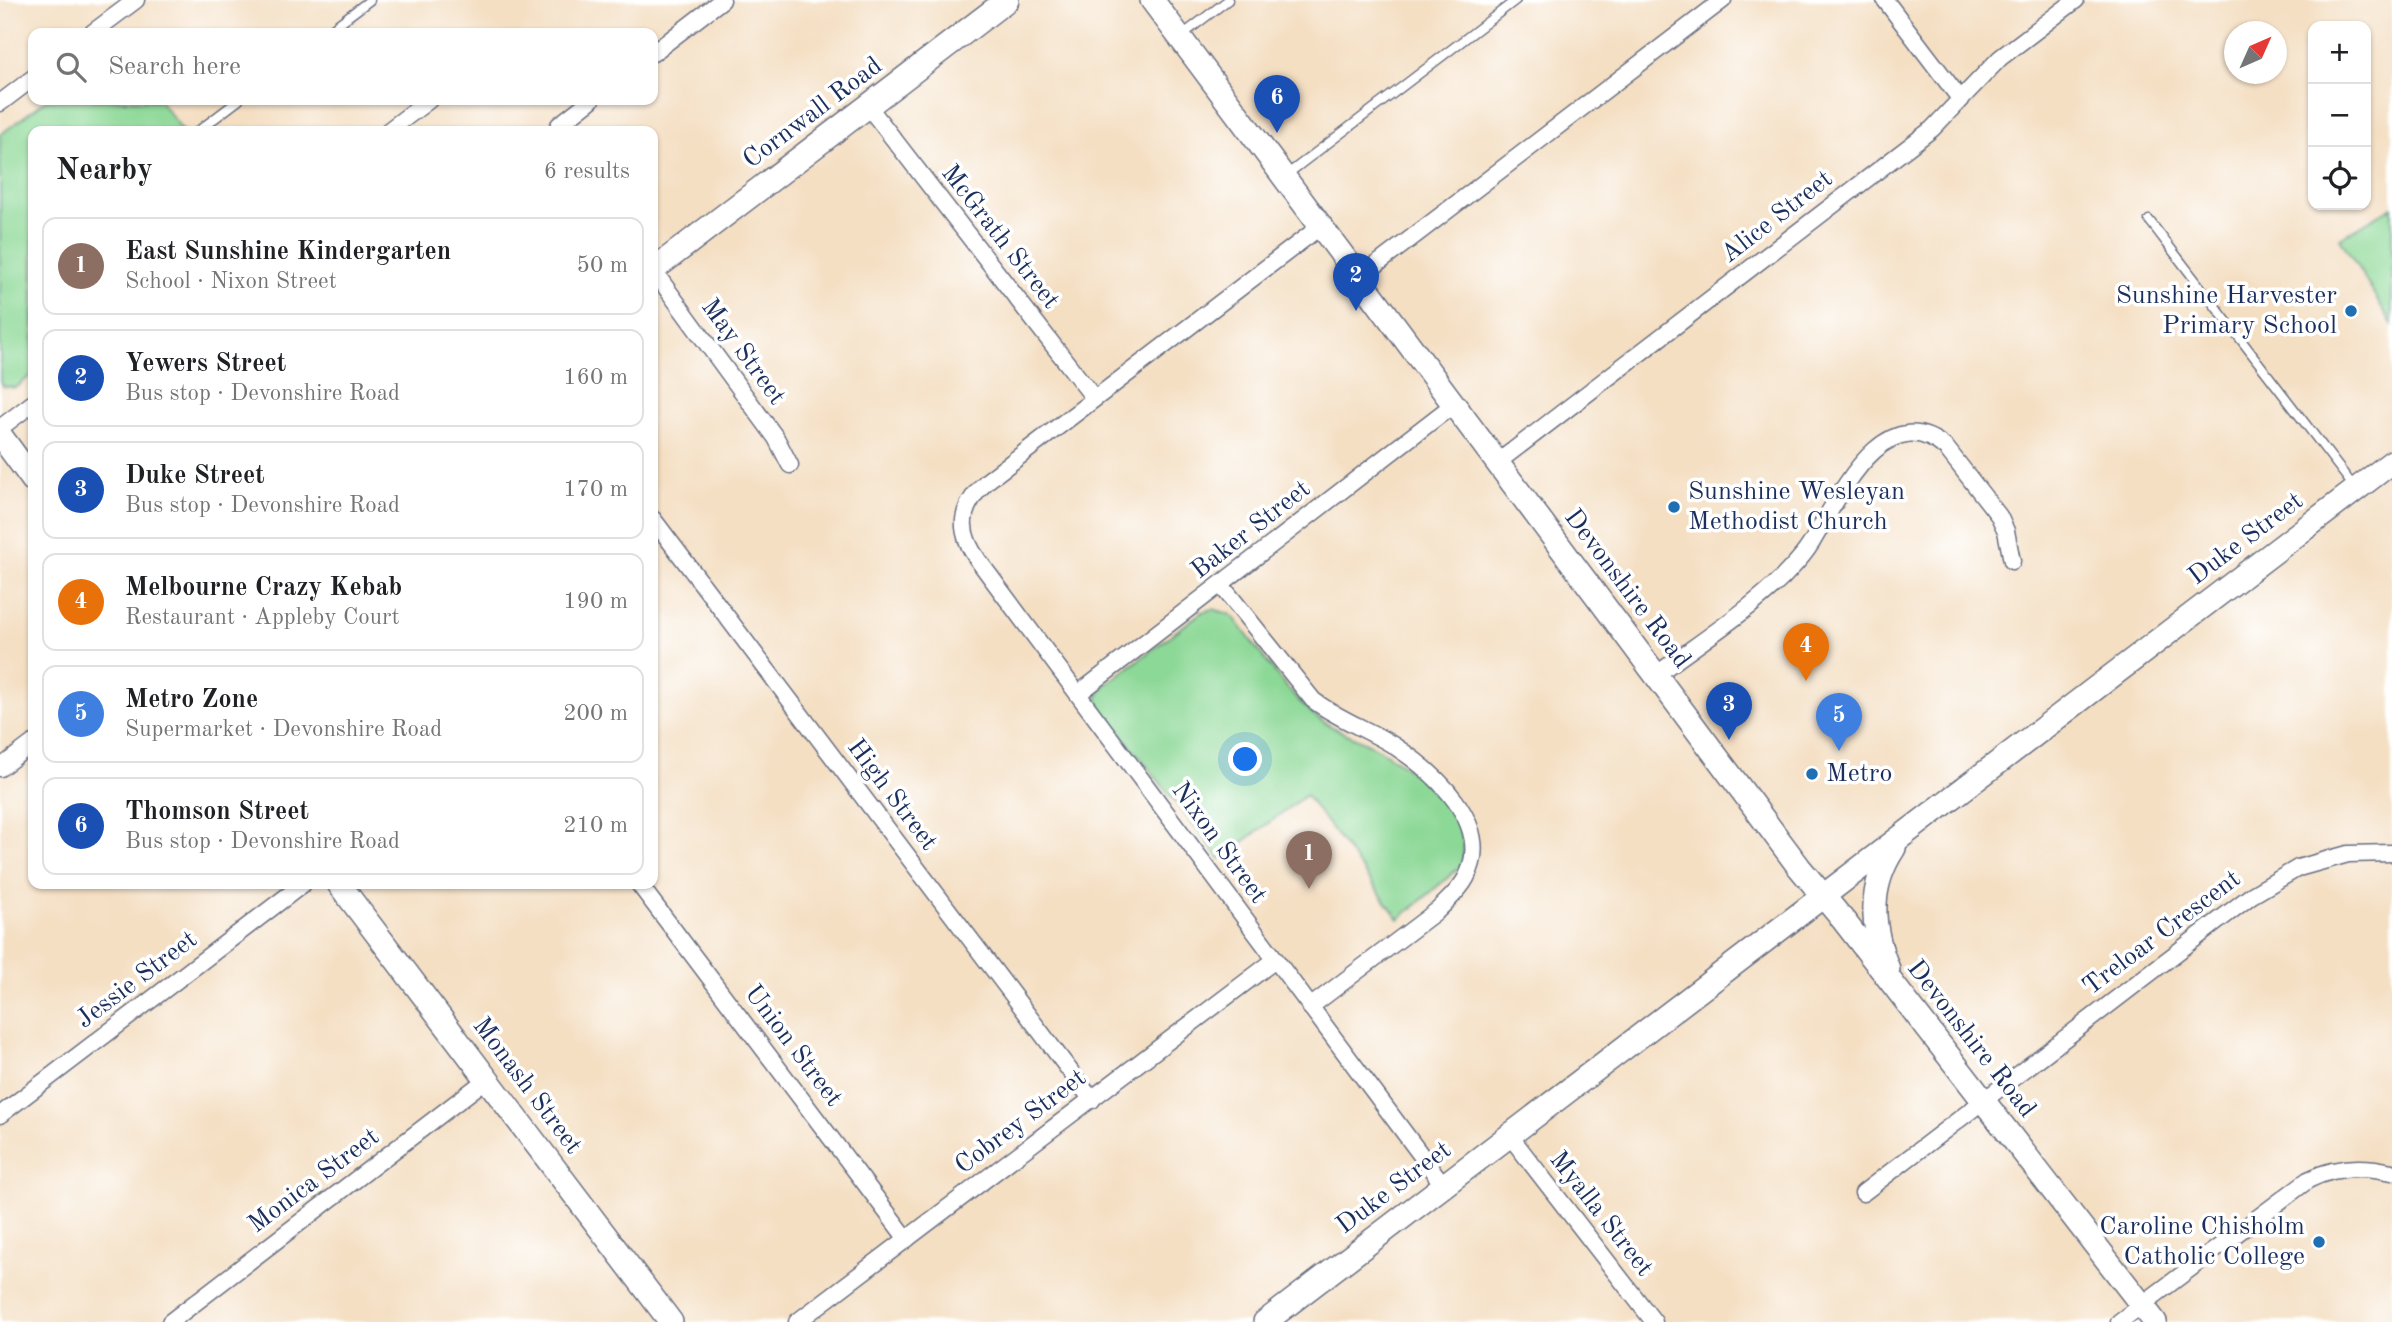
<!DOCTYPE html>
<meta charset="utf-8">
<style>
body{margin:0;font-family:"Old Standard TT",serif;background:#f6f6f6;color:#202124}
.controls{position:absolute;right:21px;top:21px;display:grid;overflow:hidden;border-radius:14px;box-shadow:0 2px 5px #0004}
.controls button{width:63px;height:63px;display:grid;place-items:center;padding:0;border:0;border-bottom:2px solid #e0e0e0;background:#fff;color:#202124;font:35px sans-serif}
.compass{position:absolute;left:2224px;top:21px;width:63px;height:63px;border-radius:50%;background:#fff;box-shadow:0 2px 5px #0004;rotate:45deg}
.you{position:absolute;left:1246px;top:760px;width:24px;height:24px;margin:-18px;border:5px solid #fff;border-radius:50%;background:#1a73e8;box-shadow:0 0 0 10px #1a73e833}
.badge{display:grid;place-items:center;width:46px;height:46px;border-radius:50%;background:#1f6fb2;color:#fff;font-size:23px;font-weight:700}
.pin{position:absolute;translate:-50% -58px;filter:drop-shadow(0 2px 4px #0008)}
.pin::after{content:'';position:absolute;top:37px;width:24px;height:21px;background:inherit;clip-path:polygon(0 0,100% 0,50% 100%)}
.list{margin:0;padding:0;list-style:none}
h2{display:flex;justify-content:space-between;align-items:center;height:91px;margin:0;padding:0 28px;font-size:30px}
h2 small{font-size:23px;font-weight:400;color:#757577}
.list li{display:grid;grid-template-columns:46px 1fr auto;gap:21px;align-items:center;box-sizing:border-box;height:98px;margin:0 14px 14px;padding:0 14px;border:2px solid #e0e0e0;border-radius:14px}
.list b{display:block;font-size:26px;white-space:nowrap}
.list p{margin:0;font-size:23px;white-space:nowrap;color:#757577}
.list em{font-size:23px;font-style:normal;color:#757577}
.icon{flex:none;width:38px;height:38px;fill:none;stroke:currentColor;stroke-width:2;stroke-linecap:round;stroke-linejoin:round}
.map{position:relative;flex:none;width:2392px;height:1322px;overflow:hidden}
.search{position:absolute;background:#fff;box-shadow:0 2px 5px #0004;left:28px;top:28px;width:630px;height:77px;display:flex;align-items:center;gap:18px;box-sizing:border-box;padding:0 24px;border-radius:14px;color:#757577;font-size:26px}
.panel{position:absolute;background:#fff;box-shadow:0 2px 5px #0004;left:28px;top:126px;width:630px;height:763px;border-radius:14px}
.map>svg:first-child{display:block}
</style>
<div class="map">
<svg width="2392" height="1322" viewBox="0 0 2392 1322">
<rect width="100%" height="100%" fill="#fff"/>
<filter id="ink" filterUnits="userSpaceOnUse"><feTurbulence type="fractalNoise" baseFrequency=".0143" numOctaves="2"/><feDisplacementMap in="SourceGraphic" scale="14" xChannelSelector="R" yChannelSelector="G"/><feConvolveMatrix kernelMatrix="1 2 1 2 8 2 1 2 1" color-interpolation-filters="sRGB"/></filter>
<filter id="wash" filterUnits="userSpaceOnUse"><feTurbulence type="fractalNoise" baseFrequency=".00686" numOctaves="4" result="noise"/><feDisplacementMap in="SourceGraphic" scale="28" xChannelSelector="R" yChannelSelector="G"/><feGaussianBlur stdDeviation="1.57" result="paint"/><feColorMatrix in="noise" values="0 0 0 0 0 0 0 0 0 0 0 0 0 0 0 0 0 1.4 0 .05"/><feComposite in="paint" operator="in"/></filter>
<g filter="url(#wash)">
<rect width="100%" height="100%" fill="#f4dfc3"/>
<g fill="#8cd896" stroke="#54847a" stroke-width="2">
<polygon points="46,100 159,100 183,131 33,131 33,374 15,388 3,386 0,382 0,135"/>
<polygon points="2392,207 2392,324 2340,238"/>
<path d="M1213,609L1229,614L1235,619C1258,649 1285,691 1313,714C1334,732 1361,738 1384,752C1416,772 1481,825 1459,868L1399,919L1306,795L1220,859L1099,705L1097,698L1104,686L1202,612Z"/>
</g>
</g>
<g filter="url(#ink)">
<g fill="none" stroke-linecap="round" stroke-linejoin="round">
<g stroke="#676d81" stroke-width="11">
<g id="lane">
<polyline points="326,33 370,0"/>
<polyline points="1181,36 1228,0"/>
<polyline points="198,131 239,100"/>
<polyline points="1285,176 1516,0"/>
<polyline points="2149,220 2354,487"/>
</g>
</g>
<g stroke="#676d81" stroke-width="19">
<g id="street">
<polyline points="1885,0 1961,100"/>
<polyline points="92,33 136,0"/>
<polyline points="653,53 722,0"/>
<polyline points="0,103 33,78"/>
<polyline points="868,106 1094,398"/>
<polyline points="388,131 429,100"/>
<polyline points="556,131 559,125 591,100"/>
<path d="M1321,226L987,481C960,507 956,529 978,560L1444,1186"/>
<polyline points="653,270 776,438 790,465"/>
<polyline points="1359,278 1723,0"/>
<polyline points="0,428 33,403"/>
<polyline points="1498,462 1932,129 2000,58 2076,0"/>
<polyline points="653,519 1092,1100"/>
<path d="M1221,585L1313,700C1338,719 1367,729 1393,745C1433,771 1495,824 1466,878C1459,891 1448,900 1438,910L1310,1007"/>
<path d="M1656,675C1696,645 1747,612 1782,578C1792,567 1802,558 1810,545C1836,504 1883,393 1947,449L1999,516L2006,531L2012,561"/>
<polyline points="1078,694 1454,404"/>
<polyline points="0,768 33,743"/>
<polyline points="639,884 907,1239"/>
<polyline points="0,1115 303,884"/>
<polyline points="1510,1136 1654,1322"/>
<polyline points="1863,1193 2252,895 2298,868 2348,854 2392,853"/>
<polyline points="170,1322 487,1079"/>
<polyline points="797,1322 1275,960"/>
<path d="M2119,1322L2308,1180C2335,1166 2362,1165 2392,1172"/>
</g>
</g>
<g stroke="#676d81" stroke-width="26">
<g id="secondary">
<polyline points="1152,0 1799,867 1844,921 2155,1322"/>
<polyline points="653,270 1007,0"/>
<polyline points="0,435 33,480"/>
<polyline points="339,884 671,1322"/>
<path d="M1888,969C1871,927 1868,887 1894,848"/>
<polyline points="1265,1322 2392,462"/>
</g>
</g>
<use href="#lane" stroke="#fff" stroke-width="8"/>
<use href="#street" stroke="#fff" stroke-width="16"/>
<use href="#secondary" stroke="#fff" stroke-width="23"/>
</g>
</g>
<g fill="#1f6fb2" stroke="#fff" stroke-width="2.5">
<circle cx="2351" cy="311" r="7"/>
<circle cx="1674" cy="507" r="7"/>
<circle cx="1812" cy="774" r="7"/>
<circle cx="2319" cy="1242" r="7"/>
</g>
<g text-anchor="middle" dominant-baseline="central" stroke-width="7" stroke-linejoin="round" paint-order="stroke">
<g font-size="26" fill="#1b2f5e" stroke="#fff">
<text transform="translate(813 113) rotate(-37)">Cornwall Road</text>
<text transform="translate(1777 217) rotate(-38)">Alice Street</text>
<text transform="translate(1000 237) rotate(52)">McGrath Street</text>
<text transform="translate(743 352) rotate(54)">May Street</text>
<text transform="translate(1251 530) rotate(-38)">Baker Street</text>
<text transform="translate(2246 539) rotate(-37)">Duke Street</text>
<text transform="translate(1627 589) rotate(53)">Devonshire Road</text>
<text transform="translate(892 795) rotate(53)">High Street</text>
<text transform="translate(1219 843) rotate(54)">Nixon Street</text>
<text transform="translate(2162 933) rotate(-37)">Treloar Crescent</text>
<text transform="translate(137 980) rotate(-37)">Jessie Street</text>
<text transform="translate(1971 1039) rotate(52)">Devonshire Road</text>
<text transform="translate(793 1046) rotate(53)">Union Street</text>
<text transform="translate(527 1086) rotate(53)">Monash Street</text>
<text transform="translate(1021 1122) rotate(-37)">Cobrey Street</text>
<text transform="translate(314 1181) rotate(-37)">Monica Street</text>
<text transform="translate(1394 1188) rotate(-37)">Duke Street</text>
<text transform="translate(1601 1214) rotate(52)">Myalla Street</text>
</g>
<g font-size="26" fill="#1b2f5e" stroke="#fff" text-anchor="end">
<text x="2337" y="296">Sunshine Harvester<tspan x="2337" dy="30">Primary School</tspan></text>
<text x="1688" y="492" text-anchor="start">Sunshine Wesleyan<tspan x="1688" dy="30">Methodist Church</tspan></text>
<text x="1826" y="774" text-anchor="start">Metro</text>
<text x="2305" y="1227">Caroline Chisholm<tspan x="2305" dy="30">Catholic College</tspan></text>
</g>
</g>
</svg>
<div class="controls">
<button>+</button>
<button>−</button>
<button><svg class="icon" aria-label="locate" viewBox="0 0 24 24"><circle cx="12" cy="12" r="6"/><path d="M12 2v4M12 18v4M2 12h4M18 12h4"/></svg></button>
</div>
<svg class="compass" viewBox="-18 -18 36 36"><path d="M0-13l5 13h-10z" fill="#e53935"/><path d="M0 13l5-13h-10z" fill="#757577"/></svg>
<div class="you"></div>
<div class="pin badge" style="left:1309px;top:889px;background:#8d6e63">1</div>
<div class="pin badge" style="left:1356px;top:311px;background:#1a4fb4">2</div>
<div class="pin badge" style="left:1729px;top:740px;background:#1a4fb4">3</div>
<div class="pin badge" style="left:1806px;top:681px;background:#e8710a">4</div>
<div class="pin badge" style="left:1839px;top:751px;background:#3f7fe0">5</div>
<div class="pin badge" style="left:1277px;top:133px;background:#1a4fb4">6</div>
<div class="search"><svg class="icon" aria-label="search" viewBox="0 0 24 24"><circle cx="10" cy="10" r="6"/><path d="M15 15l6 6"/></svg>Search here</div>
<section class="panel">
<h2>Nearby<small>6 results</small></h2>
<ul class="list">
<li><span class="badge" style="background:#8d6e63">1</span><div><b>East Sunshine Kindergarten</b><p>School · Nixon Street</p></div><em>50 m</em></li>
<li><span class="badge" style="background:#1a4fb4">2</span><div><b>Yewers Street</b><p>Bus stop · Devonshire Road</p></div><em>160 m</em></li>
<li><span class="badge" style="background:#1a4fb4">3</span><div><b>Duke Street</b><p>Bus stop · Devonshire Road</p></div><em>170 m</em></li>
<li><span class="badge" style="background:#e8710a">4</span><div><b>Melbourne Crazy Kebab</b><p>Restaurant · Appleby Court</p></div><em>190 m</em></li>
<li><span class="badge" style="background:#3f7fe0">5</span><div><b>Metro Zone</b><p>Supermarket · Devonshire Road</p></div><em>200 m</em></li>
<li><span class="badge" style="background:#1a4fb4">6</span><div><b>Thomson Street</b><p>Bus stop · Devonshire Road</p></div><em>210 m</em></li>
</ul>
</section>
</div>
